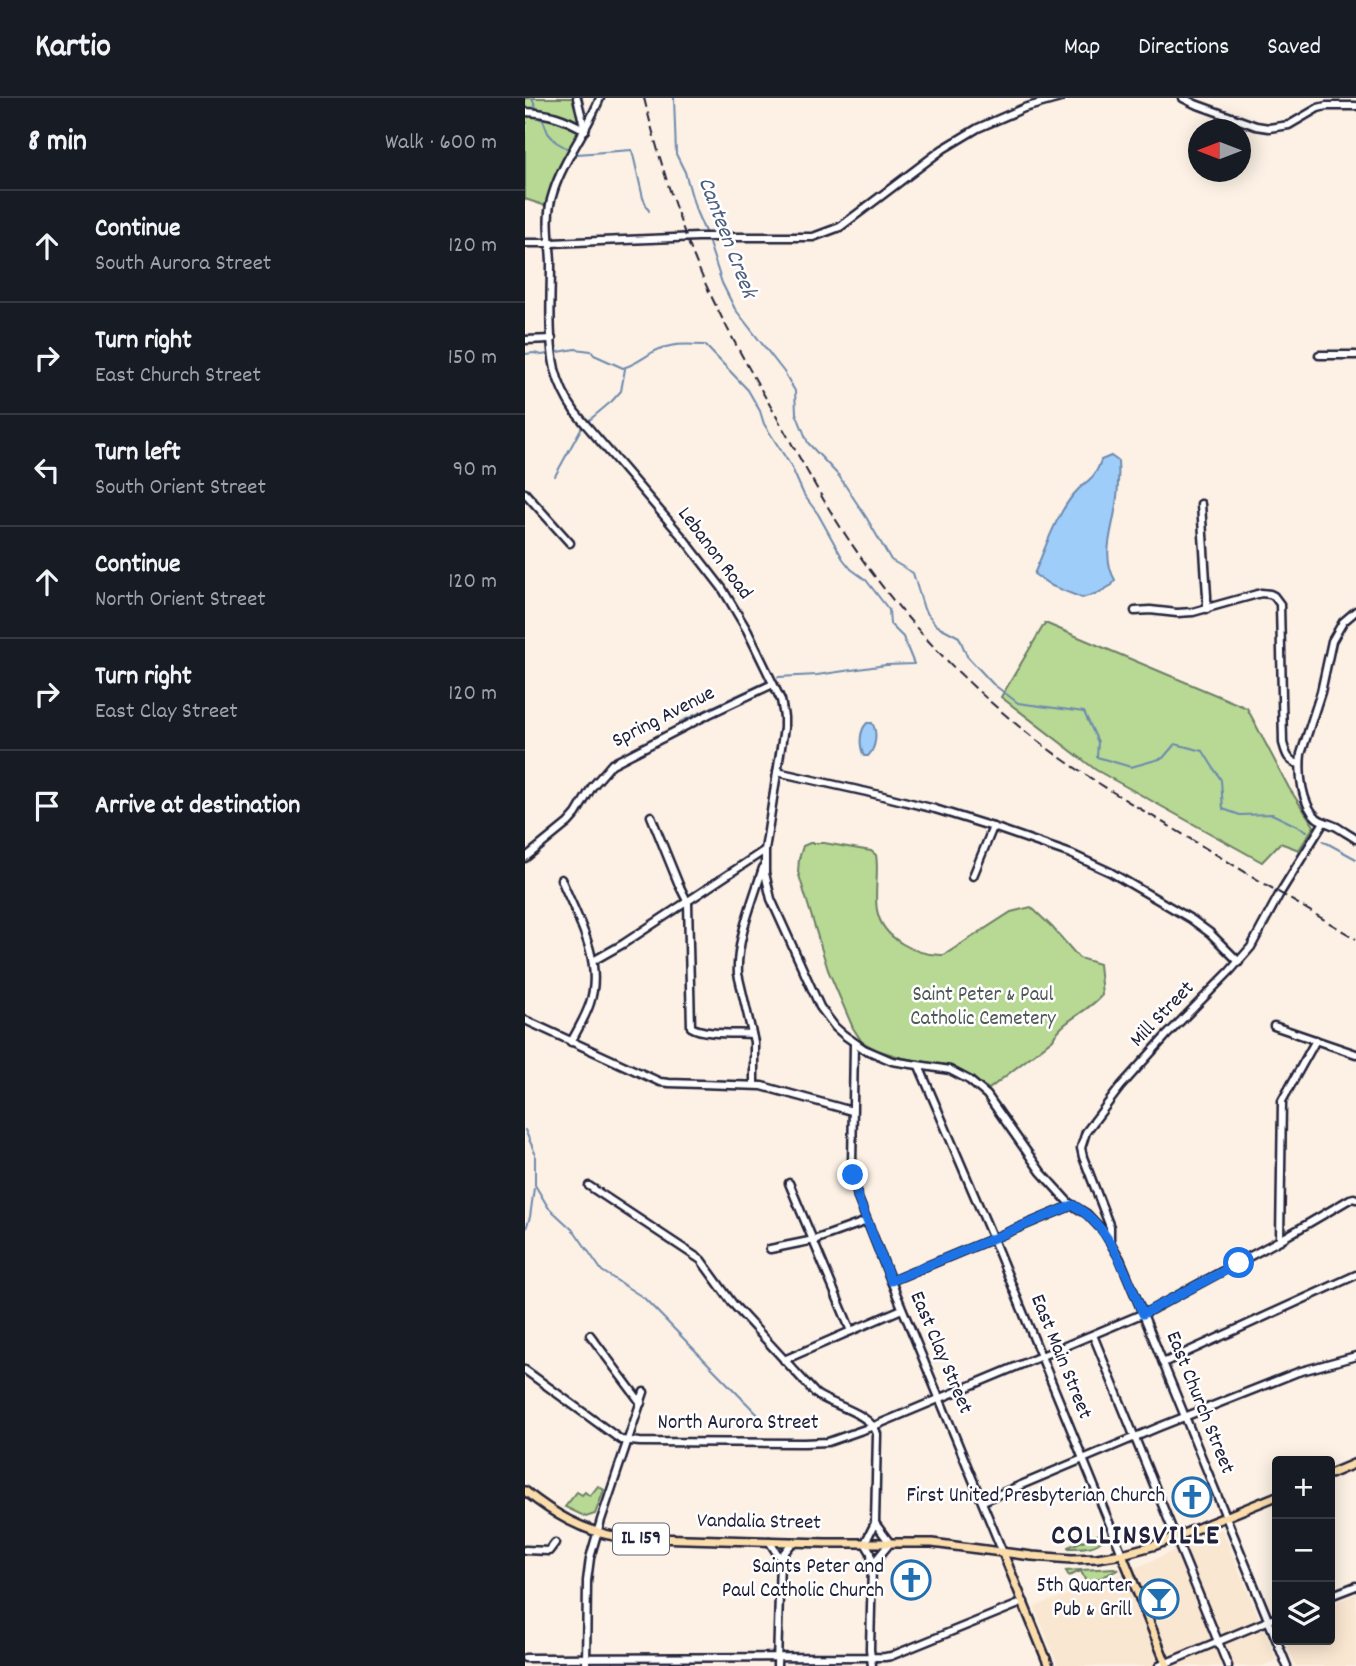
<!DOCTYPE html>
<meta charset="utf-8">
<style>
body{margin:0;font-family:Dekko,sans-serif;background:#20242c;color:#f1f3f6}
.controls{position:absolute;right:21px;bottom:21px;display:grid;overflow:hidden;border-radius:7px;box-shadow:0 4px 18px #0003}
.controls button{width:63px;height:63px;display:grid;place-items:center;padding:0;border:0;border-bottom:2px solid #363941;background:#171b24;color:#f1f3f6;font:35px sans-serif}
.compass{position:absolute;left:663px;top:21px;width:63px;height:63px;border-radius:50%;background:#171b24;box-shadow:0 4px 18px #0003;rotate:270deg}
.stop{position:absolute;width:21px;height:21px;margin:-16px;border:5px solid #1a73e8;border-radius:50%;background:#fff}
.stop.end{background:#1a73e8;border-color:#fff;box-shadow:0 2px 7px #0008}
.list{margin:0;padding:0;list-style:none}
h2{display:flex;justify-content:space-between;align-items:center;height:91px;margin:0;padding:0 28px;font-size:30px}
h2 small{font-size:23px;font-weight:400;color:#9ea1a6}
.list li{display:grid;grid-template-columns:46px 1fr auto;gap:21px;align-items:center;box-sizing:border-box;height:112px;padding:0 28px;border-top:2px solid #363941}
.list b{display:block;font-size:26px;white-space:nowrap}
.list p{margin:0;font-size:23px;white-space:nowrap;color:#9ea1a6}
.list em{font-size:23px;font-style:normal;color:#9ea1a6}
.icon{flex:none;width:38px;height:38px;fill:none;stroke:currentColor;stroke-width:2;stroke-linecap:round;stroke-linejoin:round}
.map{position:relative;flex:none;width:831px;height:1568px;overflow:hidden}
header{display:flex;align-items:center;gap:42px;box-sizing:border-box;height:98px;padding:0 35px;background:#171b24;border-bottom:2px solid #363941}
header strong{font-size:33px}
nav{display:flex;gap:38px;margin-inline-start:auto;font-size:24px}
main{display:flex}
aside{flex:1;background:#171b24}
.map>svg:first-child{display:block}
</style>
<header>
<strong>Kartio</strong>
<nav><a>Map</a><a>Directions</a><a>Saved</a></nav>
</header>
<main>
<aside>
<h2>8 min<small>Walk · 600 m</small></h2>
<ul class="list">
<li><svg class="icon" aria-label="ahead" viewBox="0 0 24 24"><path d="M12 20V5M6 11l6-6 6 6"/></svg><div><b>Continue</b><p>South Aurora Street</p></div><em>120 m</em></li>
<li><svg class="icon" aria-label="right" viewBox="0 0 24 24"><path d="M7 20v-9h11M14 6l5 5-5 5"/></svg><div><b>Turn right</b><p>East Church Street</p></div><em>150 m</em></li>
<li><svg class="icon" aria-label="left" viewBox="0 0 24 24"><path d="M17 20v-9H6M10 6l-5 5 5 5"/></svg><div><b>Turn left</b><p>South Orient Street</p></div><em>90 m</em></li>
<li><svg class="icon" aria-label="ahead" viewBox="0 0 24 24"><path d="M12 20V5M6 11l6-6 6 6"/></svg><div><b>Continue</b><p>North Orient Street</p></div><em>120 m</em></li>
<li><svg class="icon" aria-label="right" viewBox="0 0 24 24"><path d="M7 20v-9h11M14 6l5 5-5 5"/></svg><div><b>Turn right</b><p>East Clay Street</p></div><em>120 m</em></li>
<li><svg class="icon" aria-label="arrive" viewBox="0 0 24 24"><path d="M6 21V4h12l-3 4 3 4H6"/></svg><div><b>Arrive at destination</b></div></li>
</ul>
</aside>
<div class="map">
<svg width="831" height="1568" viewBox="0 0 831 1568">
<rect width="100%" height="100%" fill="#fcf1e4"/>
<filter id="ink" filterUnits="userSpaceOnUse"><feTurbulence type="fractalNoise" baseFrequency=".0143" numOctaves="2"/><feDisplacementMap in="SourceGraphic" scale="14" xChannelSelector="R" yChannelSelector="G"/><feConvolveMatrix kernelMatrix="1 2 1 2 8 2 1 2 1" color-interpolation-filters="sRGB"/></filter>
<g filter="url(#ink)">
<g fill="#fae7d1">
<polygon points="697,1431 751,1562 737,1568 533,1568 510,1510 511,1508 597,1476"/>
<polygon points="831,1496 831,1568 771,1568 760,1542 805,1542 805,1507"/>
</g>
<g fill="#b7d993" stroke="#6c7e67" stroke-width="2">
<polygon points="0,0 53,0 60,32 30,87 24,109 0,101"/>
<polygon points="520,525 722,610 764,690 789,728 774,752 755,745 737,764 571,672 476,599"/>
<path d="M285,745H299L346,753L351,757C354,774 349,795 352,812C357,841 392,858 419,857L486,814L506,809L527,829L554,860L574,866L577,897C563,914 537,922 528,941L464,991L438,975L423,968L378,960L352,952L337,944L328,930L303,872L273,774L274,761L278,748Z"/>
<polygon points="73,1388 79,1392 70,1416 61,1419 40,1409 52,1394 57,1397 60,1394 65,1398"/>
<path d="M577,1435L579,1440C571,1451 556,1450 543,1450V1449Z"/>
<polygon points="589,1470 593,1472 562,1486 556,1473 544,1478 541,1473"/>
</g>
<g fill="#9fcdfa" stroke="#6d89ae" stroke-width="2">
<path d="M586,358L593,363C594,379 593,397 590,413C586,437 577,459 590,482L587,487L573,495L557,500L527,488L509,476C521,449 530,419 549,396C561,381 569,384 576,362Z"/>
<path d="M342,625H347C353,634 351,650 343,658H339C334,648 334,633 342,625Z"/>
</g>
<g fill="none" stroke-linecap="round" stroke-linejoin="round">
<g stroke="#6d89ae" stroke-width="2">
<polyline points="7,0 12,12"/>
<polyline points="149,0 151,56 160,74 171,113 181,136"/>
<polyline points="14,17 15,21 18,22 23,35 31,44 52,56 107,52 118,100 124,113"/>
<polyline points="0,24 2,25"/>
<polyline points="183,142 197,185 210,211 259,274 270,293 271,315 283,345 314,378 341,419 366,462 388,475 399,511 411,527 434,539 442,558 468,586 493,605 559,614 573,644 572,659 606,669 638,660 650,646 678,653 696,682 698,711 715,717 747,716 782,733"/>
<path d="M0,256L9,255L17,257L50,251L66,253L69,257L98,270C109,267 118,260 128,254C145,245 161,246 180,247L223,292L235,313L239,326L266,368L279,397L293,416L318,461L326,471L341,482L364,512L365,526L378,539L389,566L361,567L292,577L253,579"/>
<polyline points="62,324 87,303 96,293 100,271"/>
<polyline points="30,378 58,327"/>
<polyline points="155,624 241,584"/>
<polyline points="798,743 831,761"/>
<polyline points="0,1032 10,1055 10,1087 23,1109 50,1134 77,1173 119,1200 239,1323"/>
<polyline points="0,1133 5,1119 9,1090"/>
</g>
<g stroke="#22223b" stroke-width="11">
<g id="minor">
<polyline points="52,0 60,32"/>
<path d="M75,0C62,33 38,62 28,95C20,118 25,141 26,164C26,196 23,240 30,271C34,287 41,301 50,314L159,441L197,490L222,532L256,602L259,619V630L240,752V775L246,801L295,909L310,929L319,937L339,951L367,963L425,972L444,982L462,997L516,1074L544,1105L562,1116L579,1134L595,1161L618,1216L762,1568"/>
<polyline points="658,0 670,6 731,28 744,30 764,27 793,10 801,8 831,8"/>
<path d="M0,14C24,15 39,20 60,32"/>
<polyline points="0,145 26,145 173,139 288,139 315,129 418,51 453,30 499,10 535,0"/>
<polyline points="0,242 27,241"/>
<polyline points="794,257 831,257"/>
<polyline points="0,395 45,445"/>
<polyline points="676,406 682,498 682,511"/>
<path d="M610,513L625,512L652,515L668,514L736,495L745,496L749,498L755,506L758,645C761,656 763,664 775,666"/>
<path d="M831,513L818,524L807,543L796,594L776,656C774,675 776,706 792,720C797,724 806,726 812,729C818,733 825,737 831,741"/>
<polyline points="252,674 342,694 410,711 468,729 546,756 585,774 666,821 685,835 714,864"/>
<path d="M126,718L154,787L163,805L166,929C179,937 211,935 227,936"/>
<polyline points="0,760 43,725 51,716 67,689 87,666 184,616 248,586"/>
<polyline points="448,778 468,729"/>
<path d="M36,781C52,819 79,863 65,905C61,918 53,931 46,944"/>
<polyline points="68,863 98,846 240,752"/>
<polyline points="0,922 135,984 144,985 237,988 327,1013"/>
<polyline points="749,928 831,956"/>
<polyline points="329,945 327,1067 333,1100 366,1183 478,1455"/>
<polyline points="394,968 468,1141 597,1456"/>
<path d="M229,987V944L213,876C211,843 228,802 238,770"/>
<polyline points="264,1085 326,1233"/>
<path d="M64,1088L176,1162L208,1206L291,1296C308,1308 346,1315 352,1336L350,1425L340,1445L346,1455L347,1467L345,1551L347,1568"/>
<polyline points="755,1142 757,1003 791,942"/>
<polyline points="585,1143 585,1129 558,1059 556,1050 561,1034 596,988 641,938 705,873 726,849 755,795 799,724"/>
<polyline points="245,1151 289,1142 342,1123"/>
<polyline points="366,1183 548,1107"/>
<polyline points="65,1237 116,1305"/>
<polyline points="568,1237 703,1568"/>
<polyline points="259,1262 377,1211"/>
<polyline points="638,1265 831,1177"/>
<polyline points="0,1272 96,1342 115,1344 279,1345 303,1344 349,1328 624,1213 755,1142 825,1101 829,1100 831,1101"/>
<polyline points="458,1403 634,1329 773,1274 831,1258"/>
<polyline points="244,1443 255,1460"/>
<polyline points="0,1452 24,1453 30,1445"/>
<polyline points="255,1460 268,1444"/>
<polyline points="347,1467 365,1445 350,1425"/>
<polyline points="805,1498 831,1488"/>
<polyline points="0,1560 360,1559 366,1558 499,1504"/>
<polyline points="61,1568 62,1483 65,1460 76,1422 119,1294"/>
<polyline points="252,1568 255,1460"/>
<polyline points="634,1568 752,1519"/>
</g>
</g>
<g stroke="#22223b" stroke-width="12">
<g id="major">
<polyline points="805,1376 831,1365"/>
<path d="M0,1393C29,1416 57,1433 94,1439L301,1445H407L507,1458L547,1461L572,1460L597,1456L631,1447L752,1398"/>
<polyline points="478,1455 524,1568"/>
<polyline points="597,1456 642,1568"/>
</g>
</g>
<use href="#minor" stroke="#fff" stroke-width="6"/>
<use href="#major" stroke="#fbddab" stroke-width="7"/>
<path stroke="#22223b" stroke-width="2" stroke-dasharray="10 5" stroke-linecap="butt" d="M119,0C133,56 149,111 171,164C193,217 222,267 250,316C275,360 298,404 326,445C373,515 431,577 496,630C544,669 597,700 649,731C710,768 770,804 831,841"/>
</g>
</g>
<g fill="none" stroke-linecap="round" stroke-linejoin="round" filter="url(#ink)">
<path stroke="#1a73e8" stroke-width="9" d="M328,1077L333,1100L366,1183L548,1107C587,1129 601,1177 618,1216L714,1165"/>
</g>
<defs>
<g id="church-ring" transform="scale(2.0125)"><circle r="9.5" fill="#fff" stroke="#1f6fb2" stroke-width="1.5"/><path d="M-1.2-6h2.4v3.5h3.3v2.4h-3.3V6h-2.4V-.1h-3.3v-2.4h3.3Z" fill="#1f6fb2"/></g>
<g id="bar-ring" transform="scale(2.0125)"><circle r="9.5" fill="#fff" stroke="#1f6fb2" stroke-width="1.5"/><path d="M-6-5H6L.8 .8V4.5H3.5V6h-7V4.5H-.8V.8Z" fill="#1f6fb2"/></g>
</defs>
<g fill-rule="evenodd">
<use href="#church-ring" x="667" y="1399"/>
<use href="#church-ring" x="386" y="1482"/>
<use href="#bar-ring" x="634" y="1501"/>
</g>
<g text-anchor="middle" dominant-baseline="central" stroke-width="5" stroke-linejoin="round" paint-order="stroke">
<rect fill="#fff" stroke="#646476" stroke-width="2" x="88" y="1425.5" width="56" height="31" rx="5"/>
<g font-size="19" font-weight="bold" fill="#22223b">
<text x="116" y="1441">IL 159</text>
</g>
<g font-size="21" fill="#22223b" stroke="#fff">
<text transform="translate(189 456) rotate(53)">Lebanon Road</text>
<text transform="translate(139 620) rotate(-27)">Spring Avenue</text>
<text transform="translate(638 917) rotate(-46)">Mill Street</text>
<text transform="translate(415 1255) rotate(67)">East Clay Street</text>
<text transform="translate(535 1259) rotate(68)">East Main Street</text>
<text transform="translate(674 1305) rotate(68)">East Church Street</text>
<text x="213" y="1326">North Aurora Street</text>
<text transform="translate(234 1425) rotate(1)">Vandalia Street</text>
</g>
<g font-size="21" fill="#4f5955" stroke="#fff">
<text x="458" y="898">Saint Peter &amp; Paul<tspan x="458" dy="24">Catholic Cemetery</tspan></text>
</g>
<g font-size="21" fill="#22223b" stroke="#fff" text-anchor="end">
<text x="640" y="1399">First United Presbyterian Church</text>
<text x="359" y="1470">Saints Peter and<tspan x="359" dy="24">Paul Catholic Church</tspan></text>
<text x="607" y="1489">5th Quarter<tspan x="607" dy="24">Pub &amp; Grill</tspan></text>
</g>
<g font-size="23" font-style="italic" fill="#4e5e7e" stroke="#fff">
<text transform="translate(201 140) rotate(69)">Canteen Creek</text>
</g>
<g font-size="28" font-weight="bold" letter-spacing="2" fill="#22223b" stroke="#fff">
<text x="611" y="1440">COLLINSVILLE</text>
</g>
</g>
</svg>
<div class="controls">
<button>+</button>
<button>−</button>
<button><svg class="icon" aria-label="layers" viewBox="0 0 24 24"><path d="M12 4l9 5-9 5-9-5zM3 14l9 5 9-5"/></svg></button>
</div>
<svg class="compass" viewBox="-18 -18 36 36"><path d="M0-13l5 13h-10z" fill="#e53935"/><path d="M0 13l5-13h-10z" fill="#9ea1a6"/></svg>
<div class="stop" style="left:714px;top:1165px"></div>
<div class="stop end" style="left:328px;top:1077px"></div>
</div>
</main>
